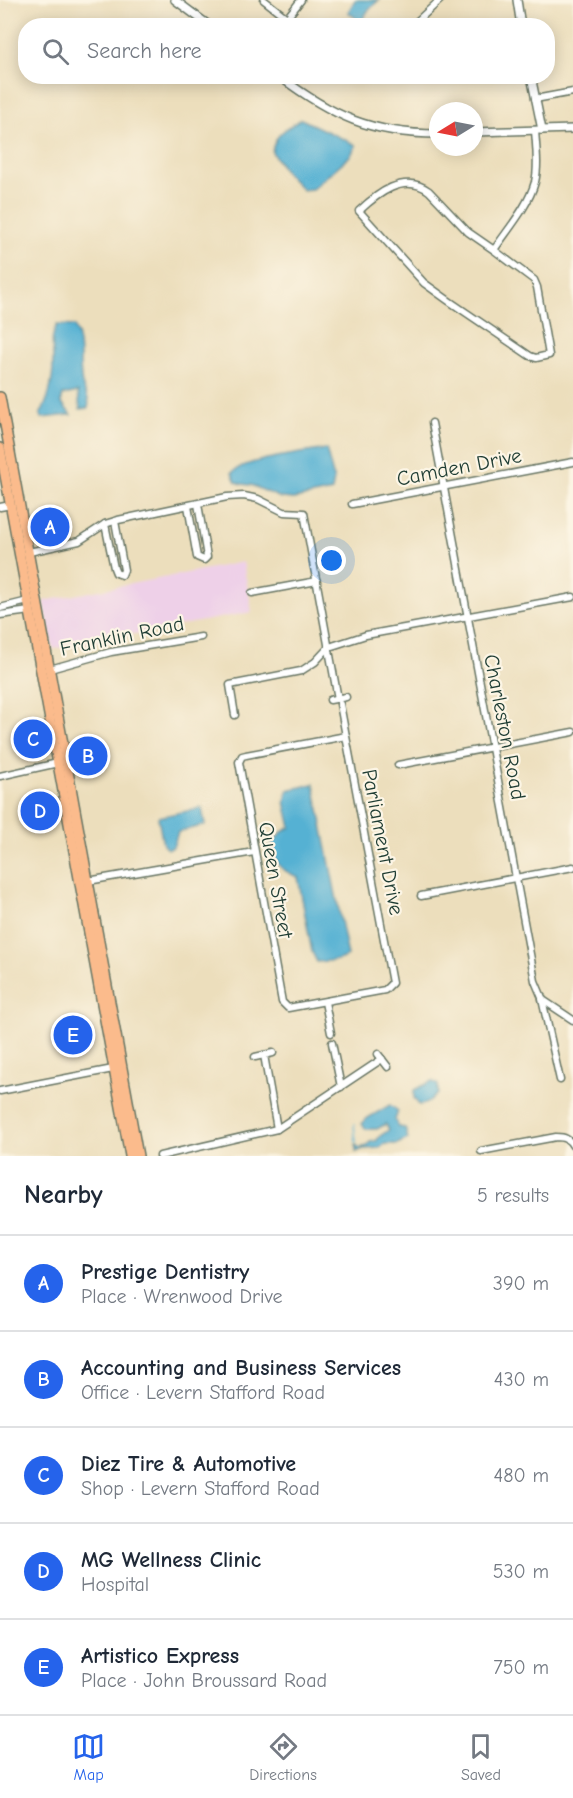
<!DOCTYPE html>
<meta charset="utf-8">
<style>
body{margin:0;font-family:"Comic Neue",sans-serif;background:#f6f6f7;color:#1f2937}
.compass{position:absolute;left:429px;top:102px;width:54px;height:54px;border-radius:50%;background:#fff;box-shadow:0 3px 15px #0003;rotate:260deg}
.you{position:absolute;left:332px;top:561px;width:21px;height:21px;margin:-15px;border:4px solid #fff;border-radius:50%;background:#1a73e8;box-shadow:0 0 0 9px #1a73e833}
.badge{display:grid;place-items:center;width:39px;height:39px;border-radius:50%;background:#2563eb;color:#fff;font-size:20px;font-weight:700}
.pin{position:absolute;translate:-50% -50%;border:3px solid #fff;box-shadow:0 2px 6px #0006}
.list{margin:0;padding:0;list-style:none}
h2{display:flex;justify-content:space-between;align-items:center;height:78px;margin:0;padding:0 24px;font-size:26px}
h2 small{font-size:20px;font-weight:400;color:#747a83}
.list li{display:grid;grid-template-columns:39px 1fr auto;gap:18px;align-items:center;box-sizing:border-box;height:96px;padding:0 24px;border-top:2px solid #e0e1e3}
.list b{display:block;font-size:22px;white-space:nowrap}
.list p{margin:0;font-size:20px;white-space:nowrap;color:#747a83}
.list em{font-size:20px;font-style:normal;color:#747a83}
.icon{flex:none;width:33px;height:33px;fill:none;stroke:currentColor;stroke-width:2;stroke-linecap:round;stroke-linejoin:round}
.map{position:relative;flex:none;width:573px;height:1156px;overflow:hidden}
.search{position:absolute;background:#fff;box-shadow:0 3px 15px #0003;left:18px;right:18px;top:18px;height:66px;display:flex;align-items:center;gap:15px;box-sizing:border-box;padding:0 21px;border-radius:24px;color:#747a83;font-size:22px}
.sheet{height:558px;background:#fff}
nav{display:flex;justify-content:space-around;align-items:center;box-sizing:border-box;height:84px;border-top:2px solid #e0e1e3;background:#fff;font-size:16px;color:#747a83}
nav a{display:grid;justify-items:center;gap:3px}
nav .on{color:#2563eb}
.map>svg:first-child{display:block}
</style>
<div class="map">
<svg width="573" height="1156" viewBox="0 0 573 1156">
<rect width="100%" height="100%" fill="#fcf5e5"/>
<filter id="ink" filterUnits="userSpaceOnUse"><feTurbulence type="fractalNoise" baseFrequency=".0167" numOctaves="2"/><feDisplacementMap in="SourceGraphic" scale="12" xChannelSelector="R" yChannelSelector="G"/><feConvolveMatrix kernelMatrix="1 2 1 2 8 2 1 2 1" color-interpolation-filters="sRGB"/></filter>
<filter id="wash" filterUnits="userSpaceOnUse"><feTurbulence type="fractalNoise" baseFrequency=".008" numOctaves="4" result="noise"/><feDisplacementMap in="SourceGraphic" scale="24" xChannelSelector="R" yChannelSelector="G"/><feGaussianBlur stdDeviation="1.35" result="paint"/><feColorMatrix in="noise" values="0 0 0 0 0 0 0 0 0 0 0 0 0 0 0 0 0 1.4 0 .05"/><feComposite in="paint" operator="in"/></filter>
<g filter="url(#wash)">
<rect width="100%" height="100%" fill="#ecdebc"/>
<polygon fill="#eed0e8" points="243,562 252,612 53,649 44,601"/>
<g fill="#55b1d3" stroke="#3a7784" stroke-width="1.5">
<polygon points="355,0 379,0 369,9 361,22 348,12"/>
<path d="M301,119L356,145L351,155L312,189L303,190L285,172L272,152C275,133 286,129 301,119Z"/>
<path d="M57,325L74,326C83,344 78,365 82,384C84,393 91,398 88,408L80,409L78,392L63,395L61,402L71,415L42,418L40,415C49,399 53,381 53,363C54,347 49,339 57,325Z"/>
<path d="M326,449L334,479L332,491L294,499L281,498L251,485L241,484L236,482L232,473C243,459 306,453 326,449Z"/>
<path d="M314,784L348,956L338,960L317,962L312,952L298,877C279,869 276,865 271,845L282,832L291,827L285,802L288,790Z"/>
<polygon points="202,808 205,825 178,832 173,847 167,849 163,845 158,817"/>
<polygon points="432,1081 438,1085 438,1094 425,1104 419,1105 414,1098 414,1090"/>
<polygon points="390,1105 398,1111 395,1120 398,1127 405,1128 408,1139 397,1144 385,1144 379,1148 363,1149 356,1152 356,1145 360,1148 367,1146 370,1142 376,1141 380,1136 389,1130 386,1124 377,1129 366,1129 362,1124 366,1119"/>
</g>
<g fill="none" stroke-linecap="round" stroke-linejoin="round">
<polyline stroke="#55b1d3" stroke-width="1.5" points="354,1125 356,1142"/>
</g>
</g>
<g filter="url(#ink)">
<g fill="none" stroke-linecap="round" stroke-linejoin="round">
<g stroke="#677564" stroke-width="9">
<g id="minor">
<polyline points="264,0 287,18"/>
<polyline points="296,26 287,18 301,0"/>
<polyline points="412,26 440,0"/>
<polyline points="535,99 573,92"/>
<path d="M494,250L468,232L429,191C404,172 377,194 359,211L424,283L449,301L530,356L536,358L549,355L537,287L534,280L494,250C508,229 528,207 535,182C539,166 536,147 535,130"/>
<polyline points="432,423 535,981 543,1000 573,1020"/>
<polyline points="352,504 573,462"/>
<polyline points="188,506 197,557 204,560 207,557 198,504"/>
<polyline points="0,507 11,505"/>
<polyline points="105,524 114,568 116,573 122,575 124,570 115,521"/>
<polyline points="29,552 79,541 105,524 118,520 227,497 244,496 258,499 284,512 304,513 338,699"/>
<polyline points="252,593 317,581"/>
<polyline points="0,608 28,601"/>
<polyline points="0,615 30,611"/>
<polyline points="50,669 111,652 201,637"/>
<polyline points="330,700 346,697"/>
<polyline points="340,704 392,983 385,990 288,1008 282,1002 239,762 242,756 246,755 346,736"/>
<polyline points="235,715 230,685 301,671 315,662 329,647 366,635 573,597"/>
<polyline points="398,765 573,732"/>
<polyline points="0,776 58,763"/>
<polyline points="88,881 254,852"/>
<polyline points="421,896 573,867"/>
<polyline points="542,999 560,1080"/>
<polyline points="325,1002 331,1033"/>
<polyline points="332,1043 341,1087"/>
<polyline points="378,1054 388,1067"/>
<polyline points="264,1055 277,1129"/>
<polyline points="255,1057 273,1053"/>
<polyline points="0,1091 113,1069"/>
<path d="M481,1151L556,1137C565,1137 569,1139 573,1146"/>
<polyline points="160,1156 277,1129 382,1059"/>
</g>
</g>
<g stroke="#677564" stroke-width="10">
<g id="tertiary">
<polyline points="175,0 210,26"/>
<polyline points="517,0 521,26"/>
<path d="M279,76C332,116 371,134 438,134"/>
<polyline points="531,76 542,130"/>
<polyline points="474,132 573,129"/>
</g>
</g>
<g stroke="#677564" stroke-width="12">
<g id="primary">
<polyline points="0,397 138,1156"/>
<polyline points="0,448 130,1156"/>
</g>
</g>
<use href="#minor" stroke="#fff" stroke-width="6"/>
<use href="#tertiary" stroke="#fff" stroke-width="7"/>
<use href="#primary" stroke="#fbbb8c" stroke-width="9"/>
</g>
</g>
<g text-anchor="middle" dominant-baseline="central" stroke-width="4.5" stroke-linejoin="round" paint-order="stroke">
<g font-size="21" fill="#1f3d34" stroke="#fcf5e5">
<text transform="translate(459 467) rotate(-11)">Camden Drive</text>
<text transform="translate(122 636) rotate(-12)">Franklin Road</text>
<text transform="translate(505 727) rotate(79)">Charleston Road</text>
<text transform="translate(383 842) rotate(79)">Parliament Drive</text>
<text transform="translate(276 880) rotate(80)">Queen Street</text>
</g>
</g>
</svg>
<svg class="compass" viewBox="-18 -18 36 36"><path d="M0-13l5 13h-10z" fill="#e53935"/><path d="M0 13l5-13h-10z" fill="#747a83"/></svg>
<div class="you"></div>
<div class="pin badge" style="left:50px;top:527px">A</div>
<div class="pin badge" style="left:88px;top:756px">B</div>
<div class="pin badge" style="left:33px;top:739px">C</div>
<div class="pin badge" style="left:40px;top:811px">D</div>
<div class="pin badge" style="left:73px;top:1035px">E</div>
<div class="search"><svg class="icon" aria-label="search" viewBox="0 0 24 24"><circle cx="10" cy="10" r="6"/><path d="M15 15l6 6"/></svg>Search here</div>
</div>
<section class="sheet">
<h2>Nearby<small>5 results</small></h2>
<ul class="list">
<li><span class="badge">A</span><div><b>Prestige Dentistry</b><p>Place · Wrenwood Drive</p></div><em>390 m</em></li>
<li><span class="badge">B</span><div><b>Accounting and Business Services</b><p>Office · Levern Stafford Road</p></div><em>430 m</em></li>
<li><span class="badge">C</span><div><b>Diez Tire &amp; Automotive</b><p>Shop · Levern Stafford Road</p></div><em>480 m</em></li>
<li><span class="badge">D</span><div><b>MG Wellness Clinic</b><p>Hospital</p></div><em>530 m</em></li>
<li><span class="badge">E</span><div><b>Artistico Express</b><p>Place · John Broussard Road</p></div><em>750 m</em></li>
</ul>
</section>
<nav>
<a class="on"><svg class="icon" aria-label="map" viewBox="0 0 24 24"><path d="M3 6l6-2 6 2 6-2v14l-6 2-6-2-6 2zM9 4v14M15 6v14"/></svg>Map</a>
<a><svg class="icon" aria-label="directions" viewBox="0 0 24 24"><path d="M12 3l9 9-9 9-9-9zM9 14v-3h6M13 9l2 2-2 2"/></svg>Directions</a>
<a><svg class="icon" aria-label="saved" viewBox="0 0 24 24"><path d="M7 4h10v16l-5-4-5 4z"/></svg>Saved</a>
</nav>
